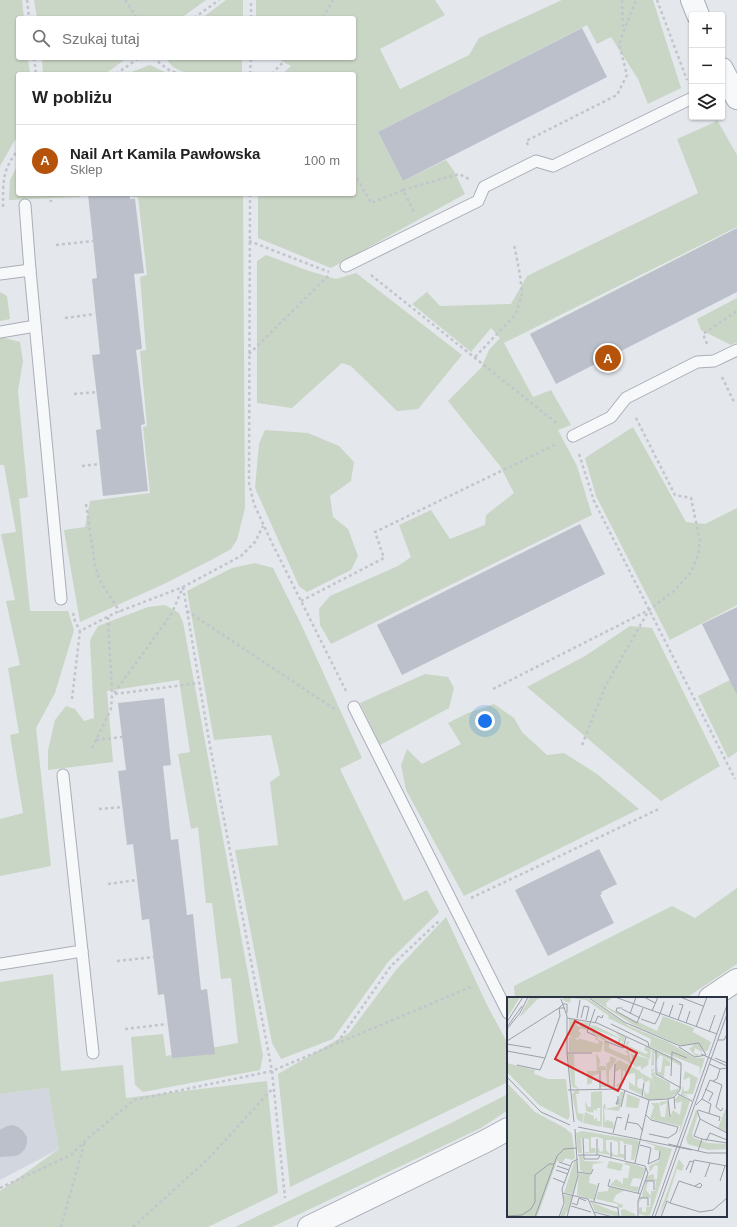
<!DOCTYPE html>
<html lang="pl">
<meta charset="utf-8">
<style>
body{margin:0;font-family:Helvetica,sans-serif;background:#f2f2f2;color:#222}
.controls{position:absolute;right:12px;top:12px;display:grid;overflow:hidden;border-radius:4px;box-shadow:0 1px 3px #0004}
.controls button{width:36px;height:36px;display:grid;place-items:center;padding:0;border:0;border-bottom:1px solid #e0e0e0;background:#fff;color:#222;font:20px sans-serif}
.you{position:absolute;left:485px;top:721px;width:14px;height:14px;margin:-10px;border:3px solid #fff;border-radius:50%;background:#1a73e8;box-shadow:0 0 0 6px #1a73e833}
.badge{display:grid;place-items:center;width:26px;height:26px;border-radius:50%;background:#b45309;color:#fff;font-size:13px;font-weight:700}
.pin{position:absolute;translate:-50% -50%;border:2px solid #fff;box-shadow:0 1px 4px #0006}
.list{margin:0;padding:0;list-style:none}
h2{display:flex;justify-content:space-between;align-items:center;height:52px;margin:0;padding:0 16px;font-size:17px}
h2 small{font-size:13px;font-weight:400;color:#767676}
.list li{display:grid;grid-template-columns:26px 1fr auto;gap:12px;align-items:center;box-sizing:border-box;height:72px;padding:0 16px;border-top:1px solid #e0e0e0}
.list b{display:block;font-size:15px;white-space:nowrap}
.list p{margin:0;font-size:13px;white-space:nowrap;color:#767676}
.list em{font-size:13px;font-style:normal;color:#767676}
.icon{flex:none;width:22px;height:22px;fill:none;stroke:currentColor;stroke-width:2;stroke-linecap:round;stroke-linejoin:round}
.map{position:relative;flex:none;width:737px;height:1227px;overflow:hidden}
.search{position:absolute;background:#fff;box-shadow:0 1px 3px #0004;left:16px;top:16px;width:340px;height:44px;display:flex;align-items:center;gap:10px;box-sizing:border-box;padding:0 14px;border-radius:4px;color:#767676;font-size:15px}
.panel{position:absolute;background:#fff;box-shadow:0 1px 3px #0004;left:16px;top:72px;width:340px;height:124px;border-radius:4px}
.map>svg:first-child{display:block}
</style>
<div class="map">
<svg width="737" height="1227" viewBox="0 0 737 1227">
<rect width="100%" height="100%" fill="#e4e7ec"/>
<polygon fill="#d2d6de" points="48,1088 59,1149 0,1180 0,1094"/>
<g fill="#c9d6c5">
<polygon points="0,0 22,0 24,18 18,18 18,58 28,58 30,74 18,74 18,137 15,140 0,166"/>
<polygon points="34,0 206,0 181,18 37,18"/>
<polygon points="226,0 243,0 243,18 202,18"/>
<polygon points="256,0 435,0 445,15 380,49 400,89 469,55 479,38 562,0 653,0 681,88 648,104 638,79 611,37 597,44 587,25 378,132 403,181 446,160 454,171 465,194 331,268 258,238 258,194 354,194 354,74 282,74 291,66 276,58 354,58 354,18 256,18"/>
<polygon points="42,58 127,58 105,74 43,74"/>
<path d="M166,58H242V74C220,74 177,81 166,58Z"/>
<polygon points="150,65 169,74 128,74 129,73"/>
<polygon points="717,120 737,155 737,227 504,343 533,397 551,390 571,425 558,430 577,466 592,515 331,644 320,625 319,609 330,596 398,566 411,557 399,525 431,510 450,539 485,525 486,515 514,493 500,466 448,401 481,368 489,350 500,338 491,328 471,352 412,304 427,292 440,306 511,304 527,276 698,193 677,139 713,123"/>
<polygon points="18,164 18,194 80,194 80,197 9,200 10,180"/>
<polygon points="132,194 243,194 245,508 237,540 231,549 213,559 166,583 80,622 64,530 85,527 90,501 150,493 143,427 147,426 140,351 146,350 140,277 147,275 138,197 132,197"/>
<polygon points="266,255 309,271 336,279 356,273 462,355 418,409 397,411 351,366 342,363 292,408 257,403 257,261"/>
<polygon points="0,292 7,296 10,319 0,321"/>
<polygon points="737,298 737,342 731,345 701,330 697,319"/>
<polygon points="1,337 20,342 23,361 18,391 28,497 19,499 30,611 68,611 74,630 55,693 36,728 51,866 0,876 0,819 23,813 10,735 19,733 8,668 20,665 6,601 15,600 1,534 16,532 4,465 0,465 0,338"/>
<polygon points="633,427 686,522 705,524 737,508 737,605 670,640 596,496 585,458"/>
<polygon points="265,430 308,433 339,446 354,462 351,481 330,496 333,517 348,529 358,556 351,570 307,592 299,586 255,488 259,444"/>
<polygon points="255,563 273,568 301,624 362,758 340,769 404,901 427,890 439,912 388,962 333,1039 281,1059 272,1043 235,850 278,845 270,782 280,775 271,735 214,740 187,591 232,568"/>
<polygon points="165,605 179,613 183,622 263,1055 260,1070 143,1092 135,1085 131,1037 163,1034 166,1056 238,1043 231,978 221,979 212,903 206,903 198,827 191,829 178,754 190,752 179,680 107,691 113,762 48,770 48,750 55,720 66,706 75,709 84,721 94,718 90,640 98,626 148,607"/>
<polygon points="630,626 652,628 720,766 661,801 527,687 585,656"/>
<polygon points="425,674 448,677 454,688 449,708 380,745 360,703"/>
<polygon points="737,678 737,752 728,758 698,696 732,679"/>
<polygon points="494,704 514,718 522,732 547,755 564,753 597,774 639,809 464,896 406,790 401,765 407,749 422,764 461,744 448,723 468,713"/>
<polygon points="737,888 737,964 686,998 515,998 514,986 672,906 695,918"/>
<polygon points="446,917 487,1005 508,1044 508,1082 290,1187 278,1074 349,1033 396,970"/>
<polygon points="53,974 61,1071 123,1065 126,1098 267,1081 278,1193 208,1227 0,1227 0,1191 59,1149 48,1088 0,1094 0,982"/>
<polygon points="508,1094 508,1110 481,1128 272,1227 235,1227 449,1124"/>
</g>
<g fill="#bbc0ca">
<polygon points="582,28 607,77 403,181 378,132"/>
<polygon points="88,194 130,194 130,199 135,199 144,273 134,274 142,349 136,350 145,424 141,425 148,491 103,496 96,430 101,429 92,355 100,354 92,279 97,278"/>
<polygon points="737,228 737,292 556,384 530,334"/>
<polygon points="580,524 605,574 402,675 377,625"/>
<polygon points="737,607 737,695 702,624"/>
<polygon points="164,698 171,765 163,766 171,840 178,839 187,915 193,914 201,990 207,989 215,1054 172,1058 164,994 158,995 149,919 142,920 133,844 127,845 118,771 126,770 118,703"/>
<polygon points="599,849 617,884 601,892 602,894 600,895 614,923 548,956 515,890"/>
<polygon points="13,1125 18,1127 23,1131 27,1137 27,1143 25,1149 20,1154 15,1156 0,1157 0,1130 7,1126"/>
</g>
<g fill="none" stroke-linecap="round" stroke-linejoin="round">
<g stroke="#a9aeb7" stroke-width="13">
<g id="service">
<polyline points="25,205 30,270"/>
<polyline points="346,266 478,201 484,187 536,161 553,166 692,98"/>
<polyline points="0,274 30,270 61,599"/>
<polyline points="0,332 35,326"/>
<polyline points="573,436 611,417 626,398 697,362 714,361 737,350"/>
<polyline points="354,707 508,1013"/>
<polyline points="82,951 93,1053"/>
<polyline points="0,964 82,951 63,775"/>
</g>
</g>
<g stroke="#a9aeb7" stroke-width="24">
<g id="minor">
<polyline points="692,0 698,15"/>
<polyline points="722,69 737,98"/>
<polyline points="710,998 737,980"/>
<polyline points="309,1227 486,1141 508,1129"/>
</g>
</g>
<g stroke="#c2c5cb" stroke-width="2.5" stroke-dasharray="3 3" stroke-linecap="butt">
<polyline points="27,0 29,18"/>
<polyline points="125,0 137,18"/>
<polyline points="622,0 623,29"/>
<polyline points="657,0 687,80"/>
<polyline points="194,18 219,0"/>
<polyline points="251,18 251,0"/>
<polyline points="323,18 333,0"/>
<polyline points="34,58 36,74"/>
<polyline points="153,58 169,70 179,74"/>
<polyline points="116,74 139,58"/>
<polyline points="250,74 251,58"/>
<polyline points="272,74 287,58"/>
<polyline points="528,145 526,141 617,95 627,75 619,44 636,0"/>
<polyline points="354,173 371,203 403,190 414,212"/>
<polyline points="403,190 459,174 469,179"/>
<polyline points="50,194 51,202"/>
<polyline points="250,194 249,483 254,504 271,541 346,691"/>
<path d="M3,207C3,181 2,171 18,150"/>
<polyline points="249,241 329,272"/>
<polyline points="56,245 93,241"/>
<polyline points="371,275 559,425"/>
<polyline points="65,318 95,314"/>
<polyline points="707,344 703,334 737,311"/>
<polyline points="249,354 329,275"/>
<polyline points="475,357 516,314 522,294 520,275 514,244"/>
<polyline points="722,377 733,400 737,402"/>
<polyline points="74,394 97,392"/>
<polyline points="579,454 594,501 735,779"/>
<polyline points="82,466 100,464"/>
<polyline points="86,504 95,565 99,579 120,612"/>
<polyline points="183,587 210,746 272,1071 285,1198"/>
<polyline points="301,601 384,558 375,532 557,444"/>
<polyline points="187,611 336,710"/>
<polyline points="73,613 75,621 80,631"/>
<polyline points="108,617 112,695"/>
<polyline points="493,689 649,610 675,590 691,572 698,555 700,541 691,498 675,495 635,416"/>
<polyline points="115,694 199,683"/>
<polyline points="72,699 80,631 115,613 183,587 241,556 255,542 263,526"/>
<polyline points="96,740 122,737"/>
<polyline points="582,745 605,687 649,610"/>
<polyline points="92,748 111,709 112,696 172,613 183,587"/>
<polyline points="99,809 122,807"/>
<polyline points="108,884 137,880"/>
<polyline points="471,898 661,808"/>
<polyline points="117,961 154,957"/>
<polyline points="125,1029 167,1024"/>
<polyline points="337,1043 391,966 440,920"/>
<polyline points="0,1188 71,1155 87,1139 134,1100 272,1071 473,986"/>
<polyline points="61,1227 85,1141"/>
<polyline points="133,1227 209,1158 273,1088"/>
</g>
<use href="#service" stroke="#f7f8fa" stroke-width="11"/>
<use href="#minor" stroke="#f7f8fa" stroke-width="22"/>
</g>
<g transform="translate(507 997)">
<rect width="220" height="220" fill="#e4e7ec"/>
<path d="M0,0H13L0,21ZM23,0H38L31,2L12,21ZM55,0H79L122,29L161,45L188,61H198L192,79L193,70L143,50L144,42L101,21L102,19L79,3L64,1L63,6L57,4ZM82,0H106L99,6L100,10L150,34L156,19L187,31L186,35L204,45L201,53L198,55L192,46L175,49L128,29ZM62,22H71L69,23L70,29L73,30L75,25L82,26L79,33L74,31L71,34L74,36L71,41L74,42L91,47L92,44L88,42L90,38L85,36L83,28L89,29L83,26L115,42L108,35L118,40L115,49V42L112,48L99,42L97,44L102,46V51L120,59L121,56L118,55L121,52L125,69L120,64L97,54V44L91,39V42L96,45L94,55H62V40L74,44L69,40L68,42L62,39ZM89,33L111,41V45L88,36ZM120,44L123,45L120,48L139,57L141,55L137,53L139,49L144,52L143,62L123,54L118,50ZM189,46L194,48L195,53V55L188,51L187,56L193,58L189,59L182,52ZM145,52L161,59L173,66L174,69L153,58L149,64V57L147,56V69L145,68L144,72L146,73L147,70V74L144,75ZM89,56L93,63L92,69H98L100,73L99,67L103,64V59L110,62L102,74V87L106,90H94L95,83L96,88H100L99,73L92,74V77L86,78L85,86L80,88V74H90ZM61,57H67L68,88L72,92L65,90ZM124,57L142,62L141,68L134,73V69L127,70ZM156,60L163,65V69H158L157,81L149,77L151,70V75H154ZM112,63L133,74L136,81L131,82L130,88L131,91L136,92L135,98L122,92V85L128,89V76L118,78V74H116L115,90L108,89L114,85V72L108,75V66ZM0,66L28,73L27,77L41,82H59L63,118L61,123L32,108L0,75ZM178,74L191,81L186,97H176L183,100L174,98L176,89L177,94H181L183,89V80L176,83ZM147,75L149,79L163,86V94L173,91L171,95L163,101L143,103L137,101V93L139,97L142,96L143,83L137,86L134,76L145,82L149,97L144,76ZM0,86L28,115L58,131L65,137L68,161L65,163L58,161L56,165L50,164L30,220H0ZM72,93V97H69L71,116L77,117L75,126L70,122L65,98L67,94ZM95,94V129L91,126L95,130L76,126L78,115L87,119V123L90,120V124H93V111H90V114L87,112L86,116L79,114L78,104L81,110H84V95ZM99,94L117,95L113,112L111,114L97,112L98,125L100,123L106,125L107,132L96,130V109L98,106L99,112L111,109L113,95ZM120,97L133,102L131,111L119,110ZM172,98L183,104L172,137L173,129L147,123L148,119L146,123L143,121L147,110L144,106H152L154,120H158L160,106L153,109V105L161,104L162,121L166,113L173,118L175,104L170,106L167,103ZM220,108V135L211,131ZM189,113L191,117L185,137L187,141L201,146L220,147V152L201,153L181,147L179,142ZM75,134L130,143L132,146L127,163H124L125,148L117,147L116,144H113V157H117V161L104,159V154L107,158H111V145L105,143H99V153L104,158L91,156V150L93,155L96,154V142L90,140H84V151H88L89,156H78V151V155H82V142L74,141L75,156H71L69,136ZM135,144L165,152L143,218L140,219L132,217V211L135,210V215H139V210H143L144,201H135L131,207L133,201L135,199L140,179L147,177V182H150L151,169L148,168L143,175L142,169L152,164L153,154L147,153L148,149ZM141,184H149L148,194H144V199L139,193ZM75,158L77,164L98,165L86,167L84,176L76,175L73,173L72,159ZM172,162L177,169L175,174L170,172L160,203L151,220ZM70,163V182L66,197L57,196L67,165ZM102,164L116,167L114,174L100,171ZM119,165L138,171L134,182L126,181L123,189L132,190L130,195L103,188L109,182L116,187V181H121L123,169L117,167ZM72,176L83,177L82,186L90,188L87,203L70,198ZM102,190L118,193L109,198L106,204L116,208L115,211L110,210L111,207L89,202L91,195L101,194ZM56,198L66,199L59,220L60,213L57,220H53L58,207ZM84,205L106,214L110,215V212L112,220L88,214ZM117,212L128,217L129,220H114V213Z" fill="#c9d6c5" fill-rule="evenodd"/>
<path fill="none" stroke="#9a9fa9" stroke-width="1" d="M81,0L117,25L173,49L192,46L199,58M108,0L210,37M137,0L148,6M173,0L196,9M54,2L60,19V56L67,125M56,7H60V16M115,11H110L109,14L130,26L136,11M88,12L80,35L89,39M115,12L133,21M145,14L151,0M123,17L129,0M153,17L157,5M162,20L166,8M60,21L90,26L167,62L174,66V71L173,93L167,100L161,102L142,103L114,92L61,93M70,21L73,3M74,21L77,9L82,10L79,23M134,22L148,27L153,17M171,23L176,8L172,7M0,25L16,0M88,26L91,19L95,21L96,18M179,26L183,14M104,27L141,45L142,50M0,30L15,9M189,30L200,0M0,32L13,16L21,0M202,35L208,18M211,43H217L220,37M0,44L52,11H58M98,44L116,51L119,40M0,47L24,51M172,50L188,60L199,58M149,53V77L174,91M0,54L38,61L53,19L52,11L56,7M60,56H85M194,57L220,69M208,61L220,66M202,67L213,72L220,71M10,68L33,73L38,61M93,74V92M164,79L165,55L180,61M0,80L34,115L63,128M206,84L210,82L213,72M107,91L108,67M198,92L206,96L202,104M171,97L185,104M111,99V107H109L111,102M135,100L137,86M167,100L168,112M161,102L163,120M195,102L204,107L202,116M189,108L195,102L203,83L215,88L209,110L214,114L216,111M114,110L118,93M190,113L193,122L220,136M191,113L213,120L212,124M139,118L144,123L171,130L169,136L161,141L142,137M193,122L187,139L195,142M120,125L131,127L136,134M71,130L185,153M118,133L122,117M106,136L110,120L115,121M76,141L77,162H91L93,158M199,144L203,136L220,143M161,147L200,156H220M133,148L144,151L141,167M191,154L195,142L220,146M71,158H92L138,169L141,176L131,204V220M90,158V142M104,160V145M118,163V148M52,165L64,169M128,166L142,103M141,167L152,162L153,154M50,169L62,173M49,173L61,177M179,173L183,164L186,165M71,175L84,177L86,172M183,176L187,163L220,169M198,180L203,166M46,181L58,186M103,182L101,189L134,197M138,184H147V193M213,184L218,169M188,189L193,186L195,188L193,191L172,184L163,206L193,215L206,213L220,201M55,196L81,202L89,220M131,196L139,171M132,201H141V209M83,204L111,211L112,220M87,204L92,186M65,206L70,208L72,201L79,204M64,209L84,215M87,215L106,220M0,219L15,218L24,212L28,205V178L42,167H47M28,220L50,159L57,152L70,151M52,220L57,206L55,192L65,165L71,162M60,220L71,179L68,132M145,220L220,8M148,220L220,17M154,220L160,204L163,206"/>
<path fill="#d62828" fill-opacity="0.15" stroke="#d62828" stroke-width="2" d="M68,24L130,56L111,94L48,62Z"/>
<rect width="220" height="220" fill="none" stroke="#2b3445" stroke-width="2"/>
</g>
</svg>
<div class="controls">
<button>+</button>
<button>−</button>
<button><svg class="icon" aria-label="layers" viewBox="0 0 24 24"><path d="M12 4l9 5-9 5-9-5zM3 14l9 5 9-5"/></svg></button>
</div>
<div class="you"></div>
<div class="pin badge" style="left:608px;top:358px">A</div>
<div class="search"><svg class="icon" aria-label="search" viewBox="0 0 24 24"><circle cx="10" cy="10" r="6"/><path d="M15 15l6 6"/></svg>Szukaj tutaj</div>
<section class="panel">
<h2>W pobliżu<small></small></h2>
<ul class="list">
<li><span class="badge">A</span><div><b>Nail Art Kamila Pawłowska</b><p>Sklep</p></div><em>100 m</em></li>
</ul>
</section>
</div>
